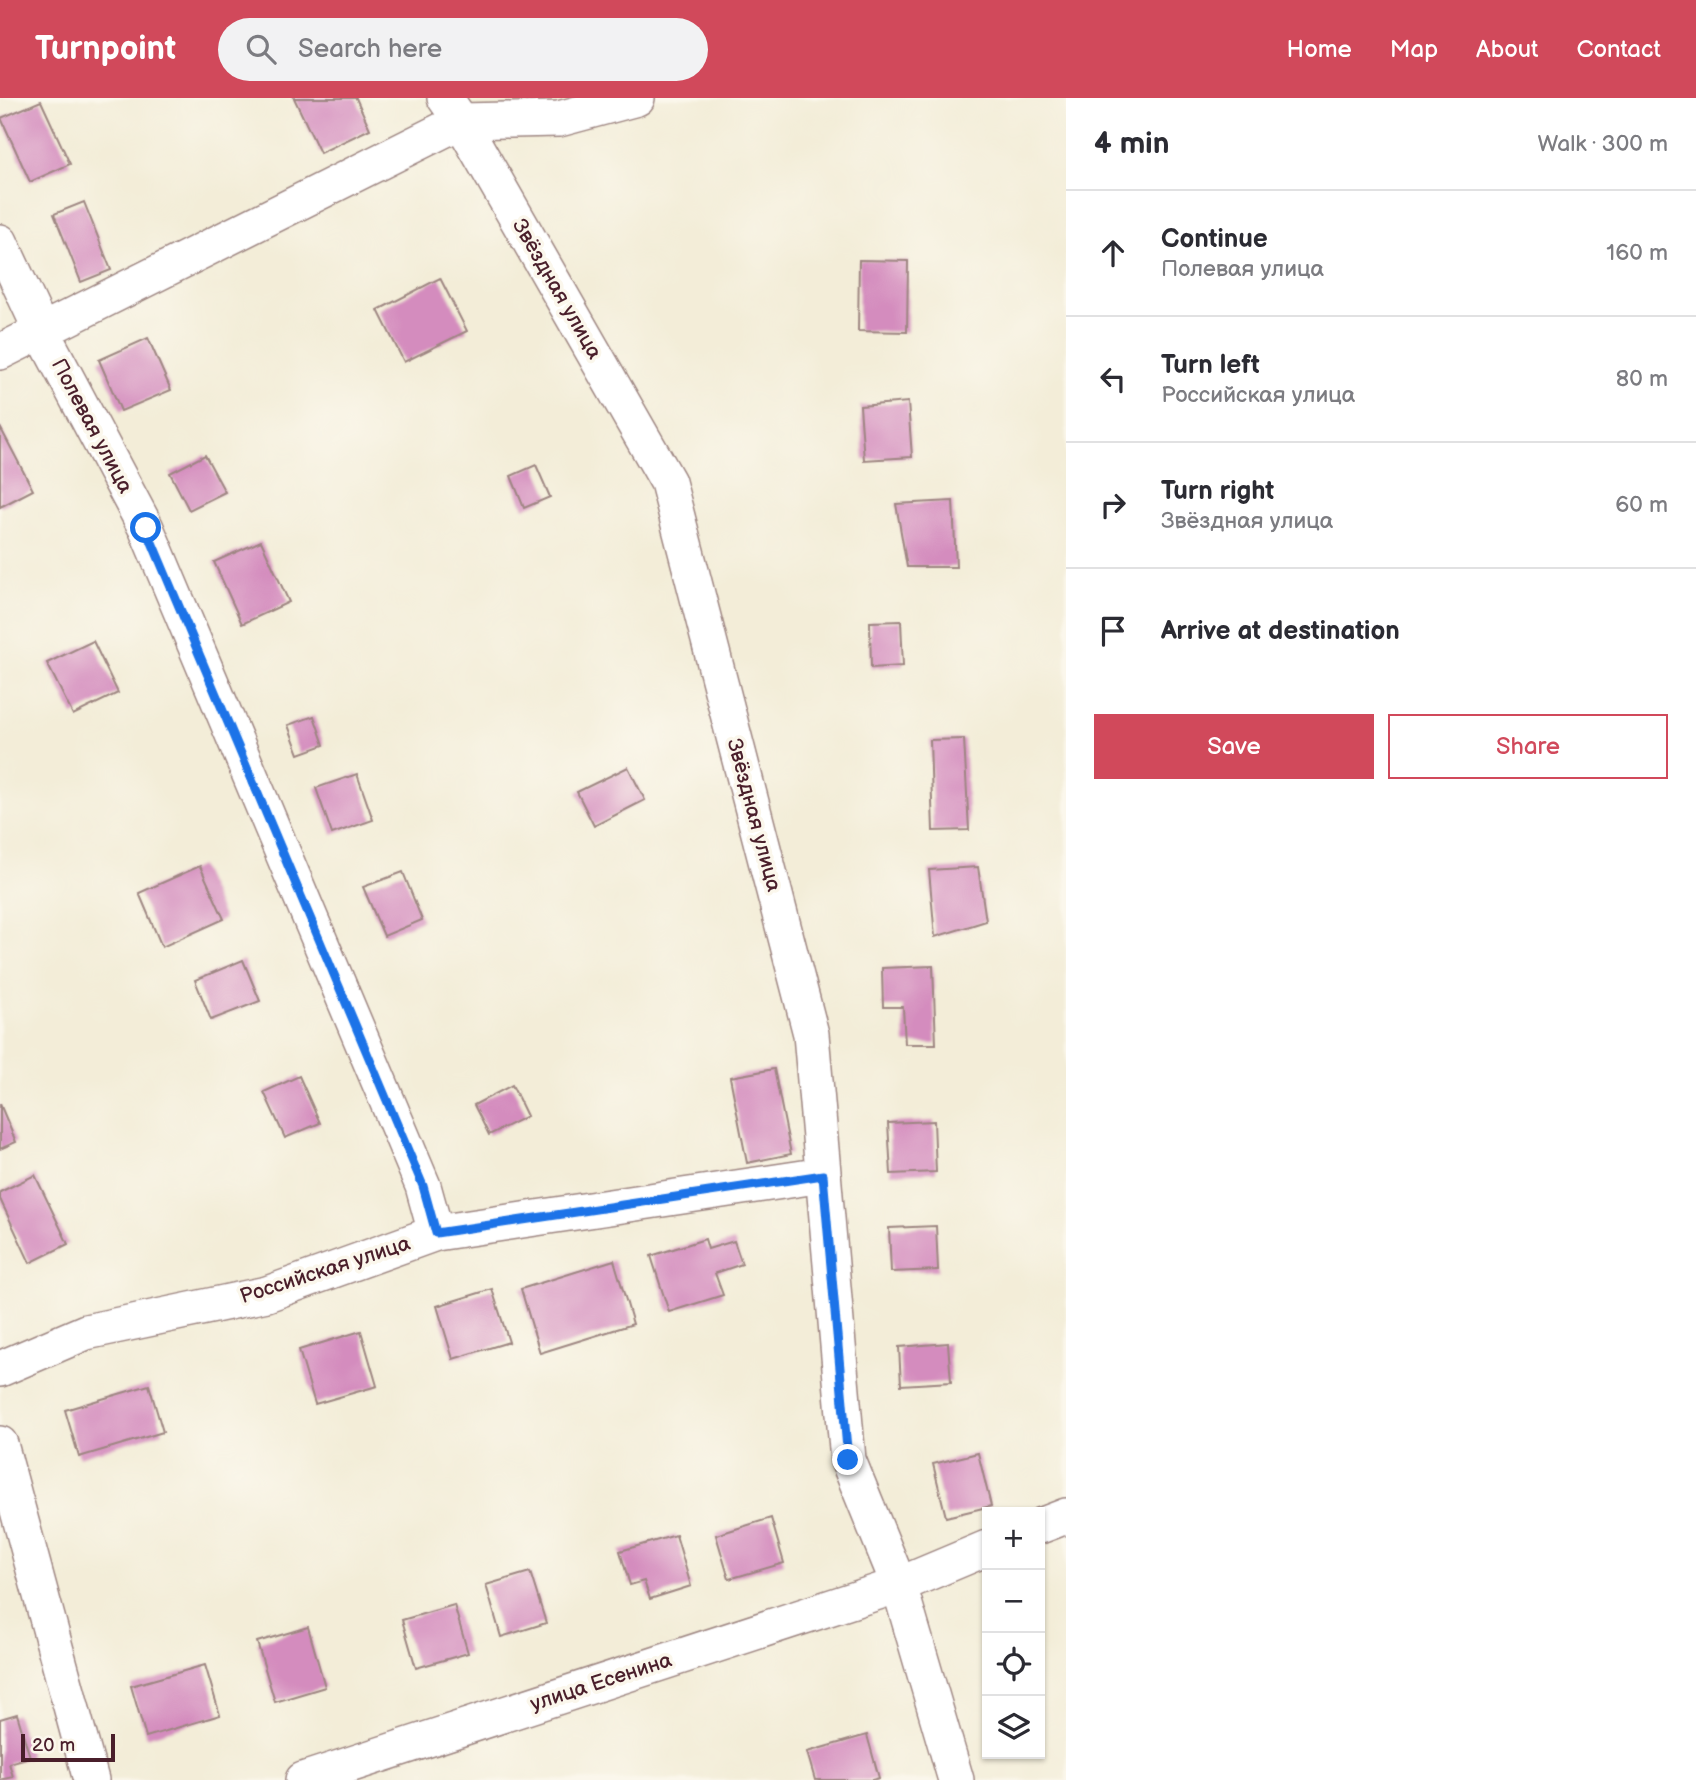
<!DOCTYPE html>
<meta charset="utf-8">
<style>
body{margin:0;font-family:"Balsamiq Sans",sans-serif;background:#f2f2f3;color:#2b2b33}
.controls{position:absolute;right:21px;bottom:21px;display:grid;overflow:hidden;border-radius:0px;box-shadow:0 2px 5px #0004}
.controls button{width:63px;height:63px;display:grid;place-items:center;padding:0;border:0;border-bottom:2px solid #e1e1e2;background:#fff;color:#2b2b33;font:35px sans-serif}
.scale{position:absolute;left:21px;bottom:18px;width:94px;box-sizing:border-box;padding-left:7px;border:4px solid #4a1f2b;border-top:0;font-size:19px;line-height:24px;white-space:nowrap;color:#4a1f2b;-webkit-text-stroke:5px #fbf7ec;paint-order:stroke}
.stop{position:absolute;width:21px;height:21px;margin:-16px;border:5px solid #1a73e8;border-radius:50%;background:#fff}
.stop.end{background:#1a73e8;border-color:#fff;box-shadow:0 2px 7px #0008}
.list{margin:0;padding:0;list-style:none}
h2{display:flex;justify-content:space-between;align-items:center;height:91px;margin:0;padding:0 28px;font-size:30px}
h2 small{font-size:23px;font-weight:400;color:#7c7c81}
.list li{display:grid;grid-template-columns:46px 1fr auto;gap:21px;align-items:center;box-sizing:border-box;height:126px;padding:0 28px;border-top:2px solid #e1e1e2}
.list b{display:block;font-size:26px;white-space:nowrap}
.list p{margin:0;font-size:23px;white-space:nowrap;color:#7c7c81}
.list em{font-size:23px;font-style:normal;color:#7c7c81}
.actions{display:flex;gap:14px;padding:21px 28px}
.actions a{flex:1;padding:16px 0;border:2px solid #d1495b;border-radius:0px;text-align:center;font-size:24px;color:#d1495b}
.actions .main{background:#d1495b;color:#fff}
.icon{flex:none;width:38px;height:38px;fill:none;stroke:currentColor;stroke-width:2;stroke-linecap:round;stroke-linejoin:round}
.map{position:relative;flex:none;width:1066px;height:1682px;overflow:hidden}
header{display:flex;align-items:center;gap:42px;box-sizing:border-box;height:98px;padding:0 35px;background:#d1495b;color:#fff}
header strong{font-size:33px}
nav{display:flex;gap:38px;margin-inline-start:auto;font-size:24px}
.search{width:490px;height:63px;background:#f2f2f3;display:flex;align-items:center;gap:18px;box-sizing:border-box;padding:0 24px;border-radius:38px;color:#7c7c81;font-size:26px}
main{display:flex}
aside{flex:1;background:#fff}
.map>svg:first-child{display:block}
</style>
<header>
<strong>Turnpoint</strong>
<div class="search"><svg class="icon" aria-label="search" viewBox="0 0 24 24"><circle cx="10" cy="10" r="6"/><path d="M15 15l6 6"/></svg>Search here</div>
<nav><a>Home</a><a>Map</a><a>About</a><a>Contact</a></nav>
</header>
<main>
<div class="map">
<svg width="1066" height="1682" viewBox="0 0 1066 1682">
<rect width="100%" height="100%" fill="#fbf7ec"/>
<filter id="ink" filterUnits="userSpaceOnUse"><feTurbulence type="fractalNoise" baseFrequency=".0143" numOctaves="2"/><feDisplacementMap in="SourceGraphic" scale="14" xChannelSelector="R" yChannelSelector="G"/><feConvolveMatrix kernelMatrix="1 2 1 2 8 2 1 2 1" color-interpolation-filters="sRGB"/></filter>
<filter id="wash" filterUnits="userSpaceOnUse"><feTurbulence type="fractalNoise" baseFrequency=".00686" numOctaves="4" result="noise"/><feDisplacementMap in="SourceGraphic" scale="28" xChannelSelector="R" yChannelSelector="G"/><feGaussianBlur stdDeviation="1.57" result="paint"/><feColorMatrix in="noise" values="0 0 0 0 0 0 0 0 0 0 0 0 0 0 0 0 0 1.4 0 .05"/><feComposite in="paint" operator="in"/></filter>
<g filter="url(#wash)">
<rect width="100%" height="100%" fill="#f3edd8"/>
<g id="blocks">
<g fill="#d48cbe">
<polygon points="294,0 356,0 370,31 320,55"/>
<polygon points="41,3 70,66 30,84 1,20"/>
<polygon points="84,104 111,172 81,184 54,116"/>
<polygon points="859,162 908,163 907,234 858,233"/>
<polygon points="440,180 467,233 404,264 378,212"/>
<polygon points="148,240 171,292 121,313 99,262"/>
<polygon points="908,304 912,359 864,362 860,308"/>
<polygon points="0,329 33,392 0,409"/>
<polygon points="205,357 225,394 189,412 170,375"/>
<polygon points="536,367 550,399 524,410 511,378"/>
<polygon points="953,403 956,469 907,469 896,406"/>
<polygon points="261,443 289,504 242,526 214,464"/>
<polygon points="901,523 903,568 871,570 870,524"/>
<polygon points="93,543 118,595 73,617 47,565"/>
<polygon points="314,618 324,647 299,656 288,627"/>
<polygon points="964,641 969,732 933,733 930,642"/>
<polygon points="628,669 645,702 594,728 577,694"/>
<polygon points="357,676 373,722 332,736 316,690"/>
<polygon points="200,768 224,821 162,849 139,795"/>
<polygon points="978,769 986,823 935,839 929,772"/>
<polygon points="403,774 422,822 384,838 363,789"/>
<polygon points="243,862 260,903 211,922 195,882"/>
<polygon points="933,868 936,946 905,946 903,909 883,909 882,870"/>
<polygon points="774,971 791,1056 747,1065 730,979"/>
<polygon points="299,978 320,1025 285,1040 264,994"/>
<polygon points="512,987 527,1018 489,1037 474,1007"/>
<polygon points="0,1006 16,1044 0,1051"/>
<polygon points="934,1023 936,1074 891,1076 888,1025"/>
<polygon points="35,1077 68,1146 30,1165 0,1101 0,1094"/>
<polygon points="936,1128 938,1172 891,1174 889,1130"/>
<polygon points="705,1141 708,1151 734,1143 742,1166 715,1175 723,1197 669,1214 651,1158"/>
<polygon points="614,1162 633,1226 540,1255 521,1191"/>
<polygon points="492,1191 509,1244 453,1261 437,1208"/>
<polygon points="361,1233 377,1288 315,1306 299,1252"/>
<polygon points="948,1245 951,1284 901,1287 899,1249"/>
<polygon points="149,1287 163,1334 79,1359 65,1312"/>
<polygon points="978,1355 991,1408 946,1419 933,1366"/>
<polygon points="771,1420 784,1465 729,1481 716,1437"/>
<polygon points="676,1437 691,1488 650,1501 644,1483 630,1487 620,1453"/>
<polygon points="530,1474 546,1525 501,1539 486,1487"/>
<polygon points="454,1507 468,1555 416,1570 402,1522"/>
<polygon points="308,1529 325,1589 275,1604 257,1544"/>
<polygon points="205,1567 220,1617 146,1639 131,1588"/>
<polygon points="17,1616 30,1659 9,1665 13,1679 0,1682 0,1621"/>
<polygon points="867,1637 879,1680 872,1682 815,1682 807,1654"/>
</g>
</g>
</g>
<g filter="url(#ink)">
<use href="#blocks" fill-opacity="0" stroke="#9e8682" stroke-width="2"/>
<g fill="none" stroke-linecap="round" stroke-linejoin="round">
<g stroke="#9e8682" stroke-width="38">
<g id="minor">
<polyline points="445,0 461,23 668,384 811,936 848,1362 899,1487 956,1682"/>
<polyline points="0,144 42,234 146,430 423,1088 436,1135"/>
<polyline points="0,254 461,23 559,21 637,0"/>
<polyline points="0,1271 86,1234 267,1196 436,1135 823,1077"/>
<polyline points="0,1346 91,1682"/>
<polyline points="1040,1428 1066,1418"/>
<polyline points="303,1682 899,1487 987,1450"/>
</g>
</g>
<use href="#minor" stroke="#fff" stroke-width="35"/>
</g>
</g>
<g fill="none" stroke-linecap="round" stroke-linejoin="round" filter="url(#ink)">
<polyline stroke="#1a73e8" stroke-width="9" points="146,430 423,1088 436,1135 823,1077 848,1362"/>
</g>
<g text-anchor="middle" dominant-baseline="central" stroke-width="7" stroke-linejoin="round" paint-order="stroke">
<g font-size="21" fill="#4a1f2b" stroke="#fbf7ec">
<text transform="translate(557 191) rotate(60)">Звёздная улица</text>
<text transform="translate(92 328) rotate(62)">Полевая улица</text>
<text transform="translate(754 717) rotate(75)">Звёздная улица</text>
<text transform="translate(325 1172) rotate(-18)">Российская улица</text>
<text transform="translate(601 1584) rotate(-18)">улица Есенина</text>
</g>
</g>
</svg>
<div class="controls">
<button>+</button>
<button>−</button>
<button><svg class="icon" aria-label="locate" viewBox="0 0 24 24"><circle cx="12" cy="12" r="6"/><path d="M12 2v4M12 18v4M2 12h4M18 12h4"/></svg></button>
<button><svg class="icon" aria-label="layers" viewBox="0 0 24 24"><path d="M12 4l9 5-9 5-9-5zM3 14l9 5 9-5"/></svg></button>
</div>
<div class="scale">20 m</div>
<div class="stop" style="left:146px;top:430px"></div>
<div class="stop end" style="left:848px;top:1362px"></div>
</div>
<aside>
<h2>4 min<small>Walk · 300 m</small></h2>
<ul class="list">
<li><svg class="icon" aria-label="ahead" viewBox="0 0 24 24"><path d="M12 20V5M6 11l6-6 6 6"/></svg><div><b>Continue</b><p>Полевая улица</p></div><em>160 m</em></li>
<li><svg class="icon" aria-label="left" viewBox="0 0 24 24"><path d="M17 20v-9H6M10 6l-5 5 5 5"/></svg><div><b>Turn left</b><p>Российская улица</p></div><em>80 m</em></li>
<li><svg class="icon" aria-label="right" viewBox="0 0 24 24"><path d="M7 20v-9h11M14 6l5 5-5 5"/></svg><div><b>Turn right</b><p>Звёздная улица</p></div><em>60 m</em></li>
<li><svg class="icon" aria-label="arrive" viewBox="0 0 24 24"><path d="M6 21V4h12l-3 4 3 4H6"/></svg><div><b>Arrive at destination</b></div></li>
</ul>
<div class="actions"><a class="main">Save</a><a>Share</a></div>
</aside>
</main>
